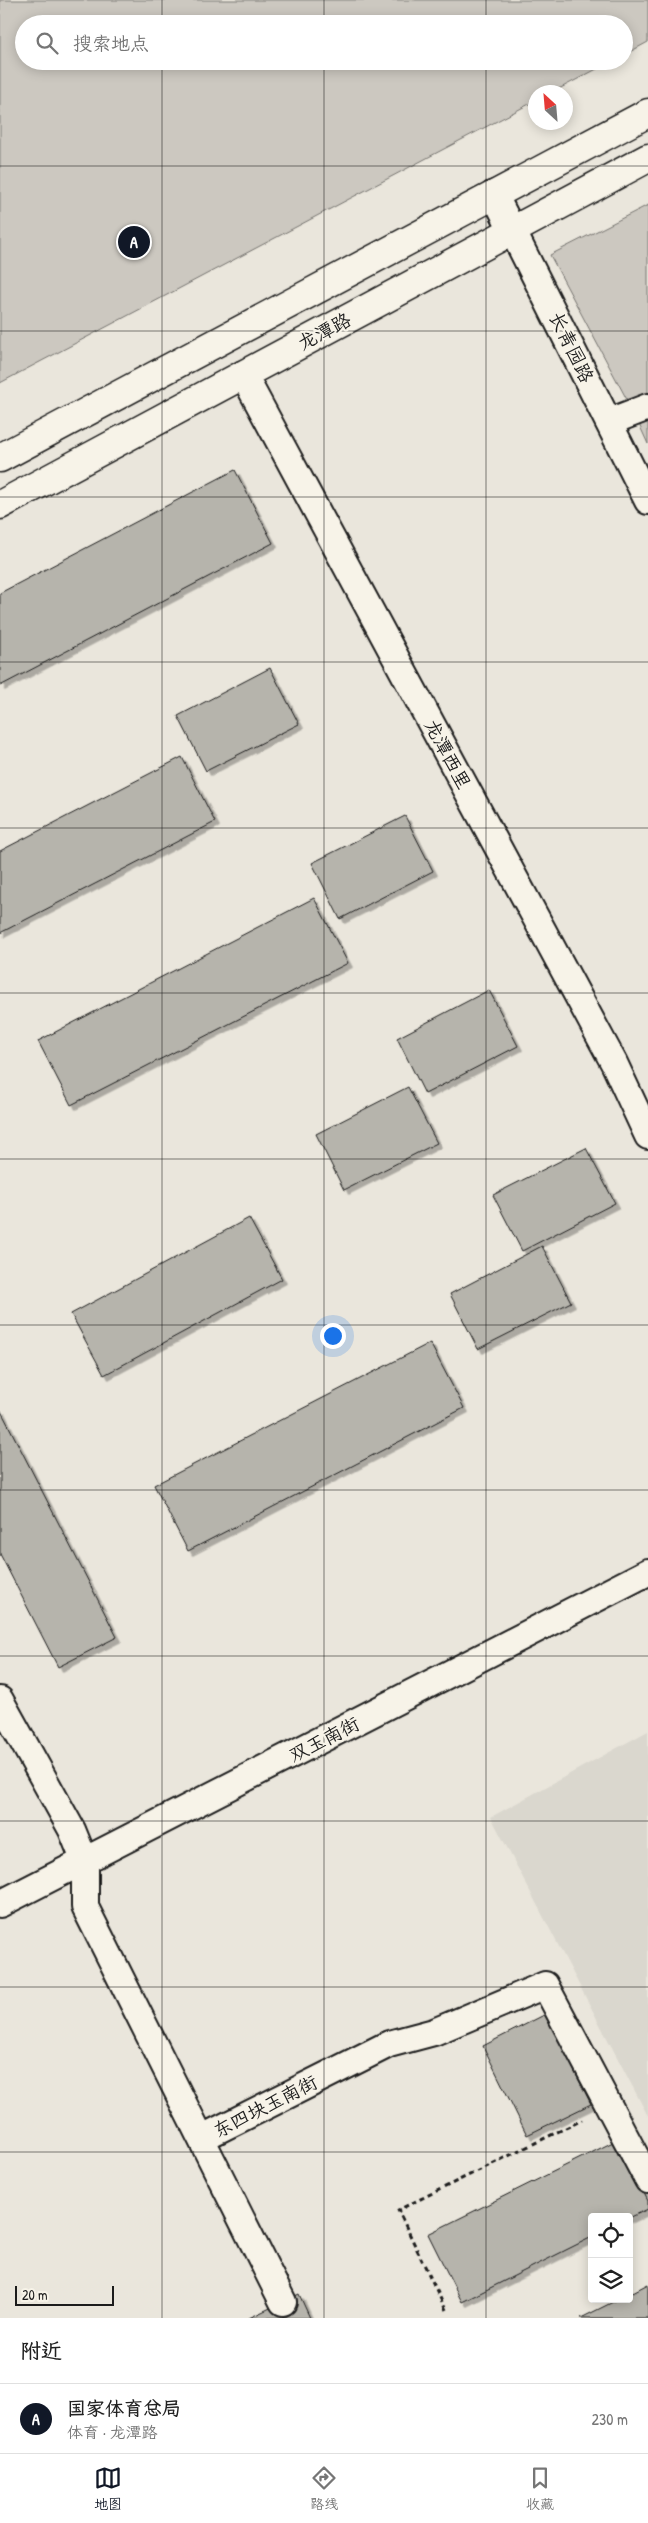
<!DOCTYPE html>
<html lang="zh">
<meta charset="utf-8">
<style>
body{margin:0;font-family:"Patrick Hand","LXGW WenKai TC",sans-serif;background:#f2f2f2;color:#222}
.controls{position:absolute;right:15px;bottom:15px;display:grid;overflow:hidden;border-radius:5px;box-shadow:0 2px 12px #0003}
.controls button{width:45px;height:45px;display:grid;place-items:center;padding:0;border:0;border-bottom:1px solid #e0e0e0;background:#fff;color:#222;font:25px sans-serif}
.compass{position:absolute;left:528px;top:85px;width:45px;height:45px;border-radius:50%;background:#fff;box-shadow:0 2px 12px #0003;rotate:334deg}
.scale{position:absolute;left:15px;bottom:12px;width:99px;box-sizing:border-box;padding-left:5px;border:2px solid #1c1c1c;border-top:0;font-size:14px;line-height:18px;white-space:nowrap;color:#1c1c1c;-webkit-text-stroke:4px #f7f3e8;paint-order:stroke}
.you{position:absolute;left:332px;top:1335px;width:18px;height:18px;margin:-12px;border:4px solid #fff;border-radius:50%;background:#1a73e8;box-shadow:0 0 0 8px #1a73e833}
.badge{display:grid;place-items:center;width:32px;height:32px;border-radius:50%;background:#111827;color:#fff;font-size:16px;font-weight:700}
.pin{position:absolute;translate:-50% -50%;border:2px solid #fff;box-shadow:0 1px 5px #0006}
.list{margin:0;padding:0;list-style:none}
h2{display:flex;justify-content:space-between;align-items:center;height:65px;margin:0;padding:0 20px;font-size:21px}
h2 small{font-size:16px;font-weight:400;color:#767676}
.list li{display:grid;grid-template-columns:32px 1fr auto;gap:15px;align-items:center;box-sizing:border-box;height:70px;padding:0 20px;border-top:1px solid #e0e0e0}
.list b{display:block;font-size:19px;white-space:nowrap}
.list p{margin:0;font-size:16px;white-space:nowrap;color:#767676}
.list em{font-size:16px;font-style:normal;color:#767676}
.icon{flex:none;width:28px;height:28px;fill:none;stroke:currentColor;stroke-width:2;stroke-linecap:round;stroke-linejoin:round}
.map{position:relative;flex:none;width:648px;height:2318px;overflow:hidden}
.search{position:absolute;background:#fff;box-shadow:0 2px 12px #0003;left:15px;right:15px;top:15px;height:55px;display:flex;align-items:center;gap:12px;box-sizing:border-box;padding:0 18px;border-radius:28px;color:#767676;font-size:19px}
.sheet{height:135px;background:#fff}
nav{display:flex;justify-content:space-around;align-items:center;box-sizing:border-box;height:70px;border-top:1px solid #e0e0e0;background:#fff;font-size:14px;color:#767676}
nav a{display:grid;justify-items:center;gap:2px}
nav .on{color:#111827}
.map>svg:first-child{display:block}
</style>
<div class="map">
<svg width="648" height="2318" viewBox="0 0 648 2318">
<defs>
<filter id="shadow"><feDropShadow dx="4.5" dy="4.5" stdDeviation="0" flood-color="#0004"/></filter>
</defs>
<rect width="100%" height="100%" fill="#eae6dc"/>
<filter id="ink" filterUnits="userSpaceOnUse"><feTurbulence type="fractalNoise" baseFrequency=".02" numOctaves="2"/><feDisplacementMap in="SourceGraphic" scale="10" xChannelSelector="R" yChannelSelector="G"/><feConvolveMatrix kernelMatrix="1 2 1 2 8 2 1 2 1" color-interpolation-filters="sRGB"/></filter>
<g filter="url(#ink)">
<polygon fill="#dad7ce" points="648,1731 648,2116 491,1817"/>
<g fill="#ccc8c0" stroke="#74726e">
<polygon points="0,0 648,0 648,42 624,55 624,24 24,24 24,61 612,61 553,92 536,92 535,101 0,383"/>
<polygon points="648,205 648,444 633,411 550,255"/>
</g>
<g fill="#b6b4ac" stroke="#1c1c1c" filter="url(#shadow)">
<polygon points="235,470 273,543 0,686 0,593"/>
<polygon points="270,668 299,724 206,771 178,716"/>
<polygon points="182,757 215,822 0,933 0,851"/>
<polygon points="405,816 433,871 340,919 312,863"/>
<polygon points="314,898 348,963 71,1105 38,1041"/>
<polygon points="489,990 518,1046 425,1094 397,1038"/>
<polygon points="408,1087 437,1143 344,1190 316,1134"/>
<polygon points="586,1148 615,1203 522,1251 493,1195"/>
<polygon points="249,1218 282,1279 104,1375 71,1314"/>
<polygon points="542,1246 571,1302 478,1349 450,1294"/>
<polygon points="430,1343 464,1408 188,1551 154,1485"/>
<polygon points="0,1409 117,1637 58,1667 0,1554"/>
<polygon points="546,2014 591,2104 527,2135 483,2046"/>
<polygon points="617,2140 648,2201 648,2209 629,2218 592,2217 592,2237 462,2302 428,2234"/>
<polygon points="648,2284 648,2318 581,2318 619,2299 629,2299 629,2294"/>
<polygon points="299,2294 310,2318 249,2318 283,2302"/>
</g>
<g fill="none" stroke-linecap="round" stroke-linejoin="round">
<g stroke="#1c1c1c" stroke-width="30">
<g id="street">
<polyline points="494,194 648,501"/>
<polyline points="243,374 614,1063 648,1136"/>
<polyline points="609,422 648,407"/>
<polyline points="0,1700 72,1830 85,1862 85,1907 283,2302"/>
<polyline points="0,1904 648,1572"/>
<polyline points="202,2138 389,2044 434,2032 545,1985 648,2180"/>
</g>
</g>
<g stroke="#1c1c1c" stroke-width="31">
<g id="secondary">
<polyline points="0,458 648,113"/>
<polyline points="0,505 648,158"/>
</g>
</g>
<polyline stroke="#1c1c1c" stroke-width="3" stroke-dasharray="5 4" stroke-linecap="butt" points="446,2310 398,2210 582,2120"/>
<use href="#street" stroke="#f7f3e8" stroke-width="26"/>
<use href="#secondary" stroke="#f7f3e8" stroke-width="28"/>
</g>
</g>
<path fill="none" stroke="#1c1c1c" stroke-width="1" stroke-opacity="0.55" d="M162,0V24M324,0V24M486,0V24M162,61V2318M324,61V2318M486,61V2318M0,166H648M0,331H648M0,497H648M0,662H648M0,828H648M0,993H648M0,1159H648M0,1325H648M0,1490H648M0,1656H648M0,1821H648M0,1987H648M0,2152H648"/>
<g text-anchor="middle" dominant-baseline="central" stroke-width="4.5" stroke-linejoin="round" paint-order="stroke">
<g font-size="19" fill="#1c1c1c" stroke="#f7f3e8">
<text transform="translate(324 331) rotate(-28)">龙潭路</text>
<text transform="translate(572 347) rotate(64)">长青园路</text>
<text transform="translate(448 754) rotate(62)">龙潭西里</text>
<text transform="translate(324 1739) rotate(-27)">双玉南街</text>
<text transform="translate(265 2106) rotate(-27)">东四块玉南街</text>
</g>
</g>
</svg>
<div class="controls">
<button><svg class="icon" aria-label="locate" viewBox="0 0 24 24"><circle cx="12" cy="12" r="6"/><path d="M12 2v4M12 18v4M2 12h4M18 12h4"/></svg></button>
<button><svg class="icon" aria-label="layers" viewBox="0 0 24 24"><path d="M12 4l9 5-9 5-9-5zM3 14l9 5 9-5"/></svg></button>
</div>
<svg class="compass" viewBox="-18 -18 36 36"><path d="M0-13l5 13h-10z" fill="#e53935"/><path d="M0 13l5-13h-10z" fill="#767676"/></svg>
<div class="scale">20 m</div>
<div class="you"></div>
<div class="pin badge" style="left:134px;top:242px">A</div>
<div class="search"><svg class="icon" aria-label="search" viewBox="0 0 24 24"><circle cx="10" cy="10" r="6"/><path d="M15 15l6 6"/></svg>搜索地点</div>
</div>
<section class="sheet">
<h2>附近<small></small></h2>
<ul class="list">
<li><span class="badge">A</span><div><b>国家体育总局</b><p>体育 · 龙潭路</p></div><em>230 m</em></li>
</ul>
</section>
<nav>
<a class="on"><svg class="icon" aria-label="map" viewBox="0 0 24 24"><path d="M3 6l6-2 6 2 6-2v14l-6 2-6-2-6 2zM9 4v14M15 6v14"/></svg>地图</a>
<a><svg class="icon" aria-label="directions" viewBox="0 0 24 24"><path d="M12 3l9 9-9 9-9-9zM9 14v-3h6M13 9l2 2-2 2"/></svg>路线</a>
<a><svg class="icon" aria-label="saved" viewBox="0 0 24 24"><path d="M7 4h10v16l-5-4-5 4z"/></svg>收藏</a>
</nav>
